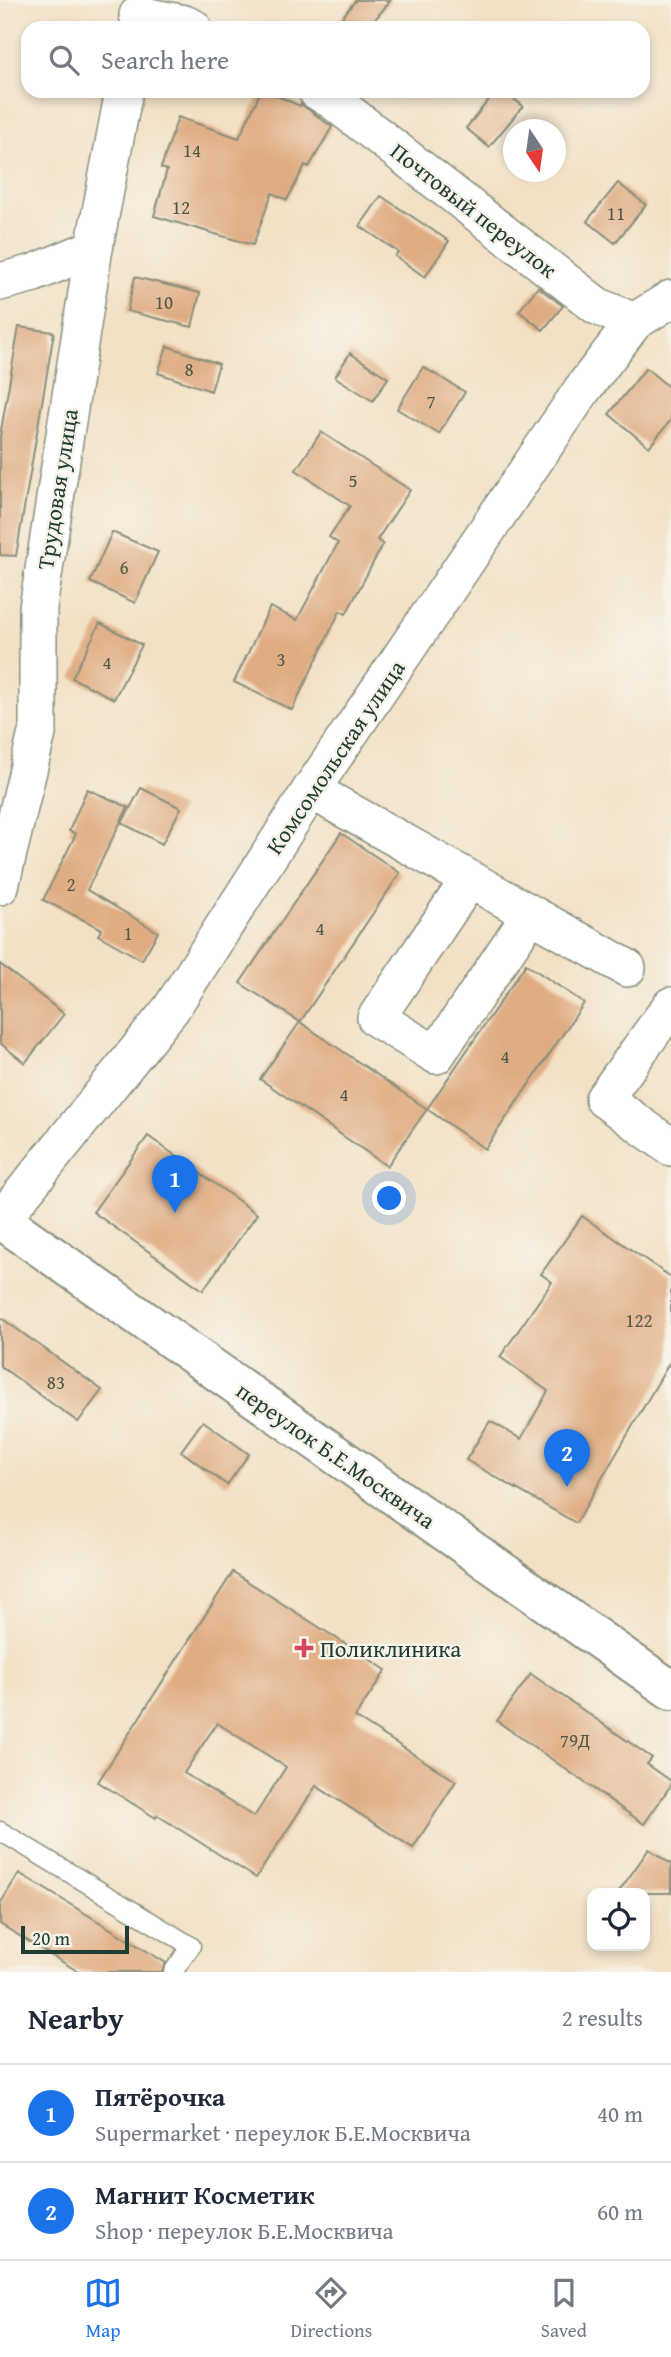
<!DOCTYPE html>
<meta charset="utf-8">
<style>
body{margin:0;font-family:"Gentium Book Plus",serif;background:#f6f6f7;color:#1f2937}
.controls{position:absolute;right:21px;bottom:21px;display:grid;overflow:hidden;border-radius:14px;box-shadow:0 4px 10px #0003}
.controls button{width:63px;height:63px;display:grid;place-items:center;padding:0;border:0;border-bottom:2px solid #e0e1e3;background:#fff;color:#1f2937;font:35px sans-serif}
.compass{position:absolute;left:503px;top:119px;width:63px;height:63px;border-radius:50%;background:#fff;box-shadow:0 4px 10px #0003;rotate:167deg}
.scale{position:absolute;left:21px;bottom:18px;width:108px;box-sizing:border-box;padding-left:7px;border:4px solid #1f3d34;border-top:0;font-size:19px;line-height:24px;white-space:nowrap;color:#1f3d34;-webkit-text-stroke:5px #f7f3e8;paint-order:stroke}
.you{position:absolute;left:390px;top:1199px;width:24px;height:24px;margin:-18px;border:5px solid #fff;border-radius:50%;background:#1a73e8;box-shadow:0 0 0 10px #1a73e833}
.badge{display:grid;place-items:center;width:46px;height:46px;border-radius:50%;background:#1a73e8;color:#fff;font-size:23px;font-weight:700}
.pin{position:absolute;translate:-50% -58px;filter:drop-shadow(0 2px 4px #0008)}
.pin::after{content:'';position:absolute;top:37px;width:24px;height:21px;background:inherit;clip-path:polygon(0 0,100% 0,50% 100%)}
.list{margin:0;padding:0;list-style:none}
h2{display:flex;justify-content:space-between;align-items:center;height:91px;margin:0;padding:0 28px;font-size:30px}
h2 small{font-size:23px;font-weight:400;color:#747a83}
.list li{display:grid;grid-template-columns:46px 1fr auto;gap:21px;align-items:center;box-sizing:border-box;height:98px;padding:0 28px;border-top:2px solid #e0e1e3}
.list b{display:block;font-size:26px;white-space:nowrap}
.list p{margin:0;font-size:23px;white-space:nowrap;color:#747a83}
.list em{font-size:23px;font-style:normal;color:#747a83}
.icon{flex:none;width:38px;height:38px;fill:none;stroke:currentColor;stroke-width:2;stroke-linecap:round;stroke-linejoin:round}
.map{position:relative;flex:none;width:671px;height:1972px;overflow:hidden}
.search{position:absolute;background:#fff;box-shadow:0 4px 10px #0003;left:21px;right:21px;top:21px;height:77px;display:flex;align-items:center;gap:18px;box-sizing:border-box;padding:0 24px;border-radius:21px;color:#747a83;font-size:26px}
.sheet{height:287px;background:#fff}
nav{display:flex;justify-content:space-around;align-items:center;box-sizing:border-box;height:98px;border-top:2px solid #e0e1e3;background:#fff;font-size:19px;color:#747a83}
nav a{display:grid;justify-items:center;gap:4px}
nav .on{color:#1a73e8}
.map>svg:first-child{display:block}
</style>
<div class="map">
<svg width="671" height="1972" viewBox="0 0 671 1972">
<rect width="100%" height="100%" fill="#f7f3e8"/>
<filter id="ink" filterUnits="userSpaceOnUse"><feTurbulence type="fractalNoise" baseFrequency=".0143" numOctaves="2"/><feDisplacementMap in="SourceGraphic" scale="14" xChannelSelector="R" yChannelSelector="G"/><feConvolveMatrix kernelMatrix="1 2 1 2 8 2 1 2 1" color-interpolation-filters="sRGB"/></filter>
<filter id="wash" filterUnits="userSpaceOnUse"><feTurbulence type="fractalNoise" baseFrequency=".00686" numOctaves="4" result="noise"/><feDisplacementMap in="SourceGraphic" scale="28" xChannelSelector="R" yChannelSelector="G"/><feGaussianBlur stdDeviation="1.57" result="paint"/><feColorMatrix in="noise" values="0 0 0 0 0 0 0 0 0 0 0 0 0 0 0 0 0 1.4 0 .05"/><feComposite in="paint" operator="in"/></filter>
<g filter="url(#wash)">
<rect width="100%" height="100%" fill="#f3e1c6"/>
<g id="blocks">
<g fill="#e0ad83" fill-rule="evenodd">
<polygon points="356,0 391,0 368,28 333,28"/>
<polygon points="261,91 267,91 300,106 301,104 332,127 309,167 305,165 287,200 272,193 253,245 154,216 167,170 161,168 178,117 239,138"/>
<polygon points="496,91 503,91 523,106 489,147 466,128"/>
<polygon points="618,183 646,205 615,243 587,221"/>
<polygon points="381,196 449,241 425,277 395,256 398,252 360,226"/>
<polygon points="135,277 200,293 192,327 127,311"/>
<polygon points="538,287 563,306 543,330 519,311"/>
<polygon points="19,327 54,332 16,556 0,555 0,436"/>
<polygon points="167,346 219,364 211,391 158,373"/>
<polygon points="350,353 388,378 373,401 335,377"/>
<polygon points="423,367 465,392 439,434 397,409"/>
<polygon points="646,368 671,389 671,420 649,447 609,414"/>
<polygon points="321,432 410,490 377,540 383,544 346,614 340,611 292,710 234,682 270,607 297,620 338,543 329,537 350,506 296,470"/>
<polygon points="112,532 158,552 135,603 90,582"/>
<polygon points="100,623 142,645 114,699 72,678"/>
<polygon points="141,788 181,808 162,844 122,823"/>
<polygon points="87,789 128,807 87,890 158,932 142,960 98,935 102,929 43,900 76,834 69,831"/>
<polygon points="341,833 400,873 300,1022 240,983"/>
<polygon points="0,964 64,1014 25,1063 0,1043"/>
<polygon points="526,964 584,1003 485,1149 427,1109"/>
<polygon points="300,1022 427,1109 387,1166 260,1079"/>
<polygon points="148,1136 257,1214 203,1290 93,1212"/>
<polygon points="582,1216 671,1277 671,1360 576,1523 466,1460 490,1421 521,1439 548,1391 500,1357 552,1282 541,1274"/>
<polygon points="0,1317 102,1390 78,1422 0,1366"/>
<polygon points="203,1421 249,1454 227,1485 181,1451"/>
<path d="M233,1572L386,1670L355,1717L456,1781L413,1848L316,1786L256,1878L157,1815L156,1818L98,1782ZM217,1723L286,1767L254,1817L184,1773Z"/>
<polygon points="531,1674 652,1758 647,1764 671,1781 671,1785 644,1824 497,1721"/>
<polygon points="649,1849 671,1864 671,1893 618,1893"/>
<polygon points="19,1873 166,1963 162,1972 79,1972 0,1924 0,1904"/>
</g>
</g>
</g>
<g filter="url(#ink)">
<use href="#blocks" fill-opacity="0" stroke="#898f7d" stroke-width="2"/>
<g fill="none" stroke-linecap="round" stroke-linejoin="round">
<g stroke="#898f7d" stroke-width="21">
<polyline id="service" points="0,1831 191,1946 173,1972"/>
</g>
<g stroke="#898f7d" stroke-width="40">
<g id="minor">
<polyline points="138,15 184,24 193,28"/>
<polyline points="317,91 332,100 597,306 634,322"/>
<polyline points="0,282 34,273 94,248"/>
<polyline points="311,790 627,968"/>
<polyline points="469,880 376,1018 436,1055 530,915"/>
<polyline points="0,886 38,729 38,608 94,248 124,91"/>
<polyline points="671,1006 604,1099 671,1147"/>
<polyline points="1,1220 171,1009 311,790 582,390 634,322 671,299"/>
</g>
</g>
<g stroke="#898f7d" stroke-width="42">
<polyline id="tertiary" points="0,1219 671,1690"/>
</g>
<use href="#service" stroke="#fff" stroke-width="18"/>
<use href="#minor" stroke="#fff" stroke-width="37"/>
<use href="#tertiary" stroke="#fff" stroke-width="38"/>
</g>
</g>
<path fill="#d1495b" stroke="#f7f3e8" stroke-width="2.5" d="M300.5 1637.5h7v7h7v7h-7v7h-7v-7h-7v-7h7z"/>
<g text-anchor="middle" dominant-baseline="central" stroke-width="5" stroke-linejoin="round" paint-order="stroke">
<g font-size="19" fill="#4f5948">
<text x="192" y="150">14</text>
<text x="181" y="207">12</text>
<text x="616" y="213">11</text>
<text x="164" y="302">10</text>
<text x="189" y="369">8</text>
<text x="431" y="401">7</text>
<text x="353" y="480">5</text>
<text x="124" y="567">6</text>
<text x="281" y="659">3</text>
<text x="107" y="662">4</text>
<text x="71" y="884">2</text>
<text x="320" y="928">4</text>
<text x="128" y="933">1</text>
<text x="505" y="1056">4</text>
<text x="344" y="1094">4</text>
<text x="639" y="1320">122</text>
<text x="56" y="1382">83</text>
<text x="575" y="1740">79Д</text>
</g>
<g font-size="23" fill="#1f3d34" stroke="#f7f3e8">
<text transform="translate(474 210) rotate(38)">Почтовый переулок</text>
<text transform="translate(57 489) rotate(-81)">Трудовая улица</text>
<text transform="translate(335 757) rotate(-56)">Комсомольская улица</text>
<text transform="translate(336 1455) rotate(35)">переулок Б.Е.Москвича</text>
</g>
<g font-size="23" fill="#1f3d34" stroke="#f7f3e8" text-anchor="start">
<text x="320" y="1648">Поликлиника</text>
</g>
</g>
</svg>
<div class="controls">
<button><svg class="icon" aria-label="locate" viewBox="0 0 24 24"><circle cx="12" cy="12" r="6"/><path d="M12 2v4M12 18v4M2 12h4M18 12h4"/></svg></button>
</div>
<svg class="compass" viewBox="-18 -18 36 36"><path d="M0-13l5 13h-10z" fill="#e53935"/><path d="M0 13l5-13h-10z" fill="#747a83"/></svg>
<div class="scale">20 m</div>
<div class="you"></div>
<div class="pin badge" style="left:175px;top:1213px">1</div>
<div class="pin badge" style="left:567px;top:1487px">2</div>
<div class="search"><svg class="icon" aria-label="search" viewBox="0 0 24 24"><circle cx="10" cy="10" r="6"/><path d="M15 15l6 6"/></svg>Search here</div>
</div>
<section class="sheet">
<h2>Nearby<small>2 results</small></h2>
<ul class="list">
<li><span class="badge">1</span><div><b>Пятёрочка</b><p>Supermarket · переулок Б.Е.Москвича</p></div><em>40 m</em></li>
<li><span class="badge">2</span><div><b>Магнит Косметик</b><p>Shop · переулок Б.Е.Москвича</p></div><em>60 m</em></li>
</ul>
</section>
<nav>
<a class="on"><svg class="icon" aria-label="map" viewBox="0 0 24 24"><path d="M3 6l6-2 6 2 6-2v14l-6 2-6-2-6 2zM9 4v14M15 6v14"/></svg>Map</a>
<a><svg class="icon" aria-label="directions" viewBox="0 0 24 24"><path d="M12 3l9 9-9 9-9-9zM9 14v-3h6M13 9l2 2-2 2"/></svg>Directions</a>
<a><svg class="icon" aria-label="saved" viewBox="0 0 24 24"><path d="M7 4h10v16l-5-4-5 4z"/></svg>Saved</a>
</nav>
